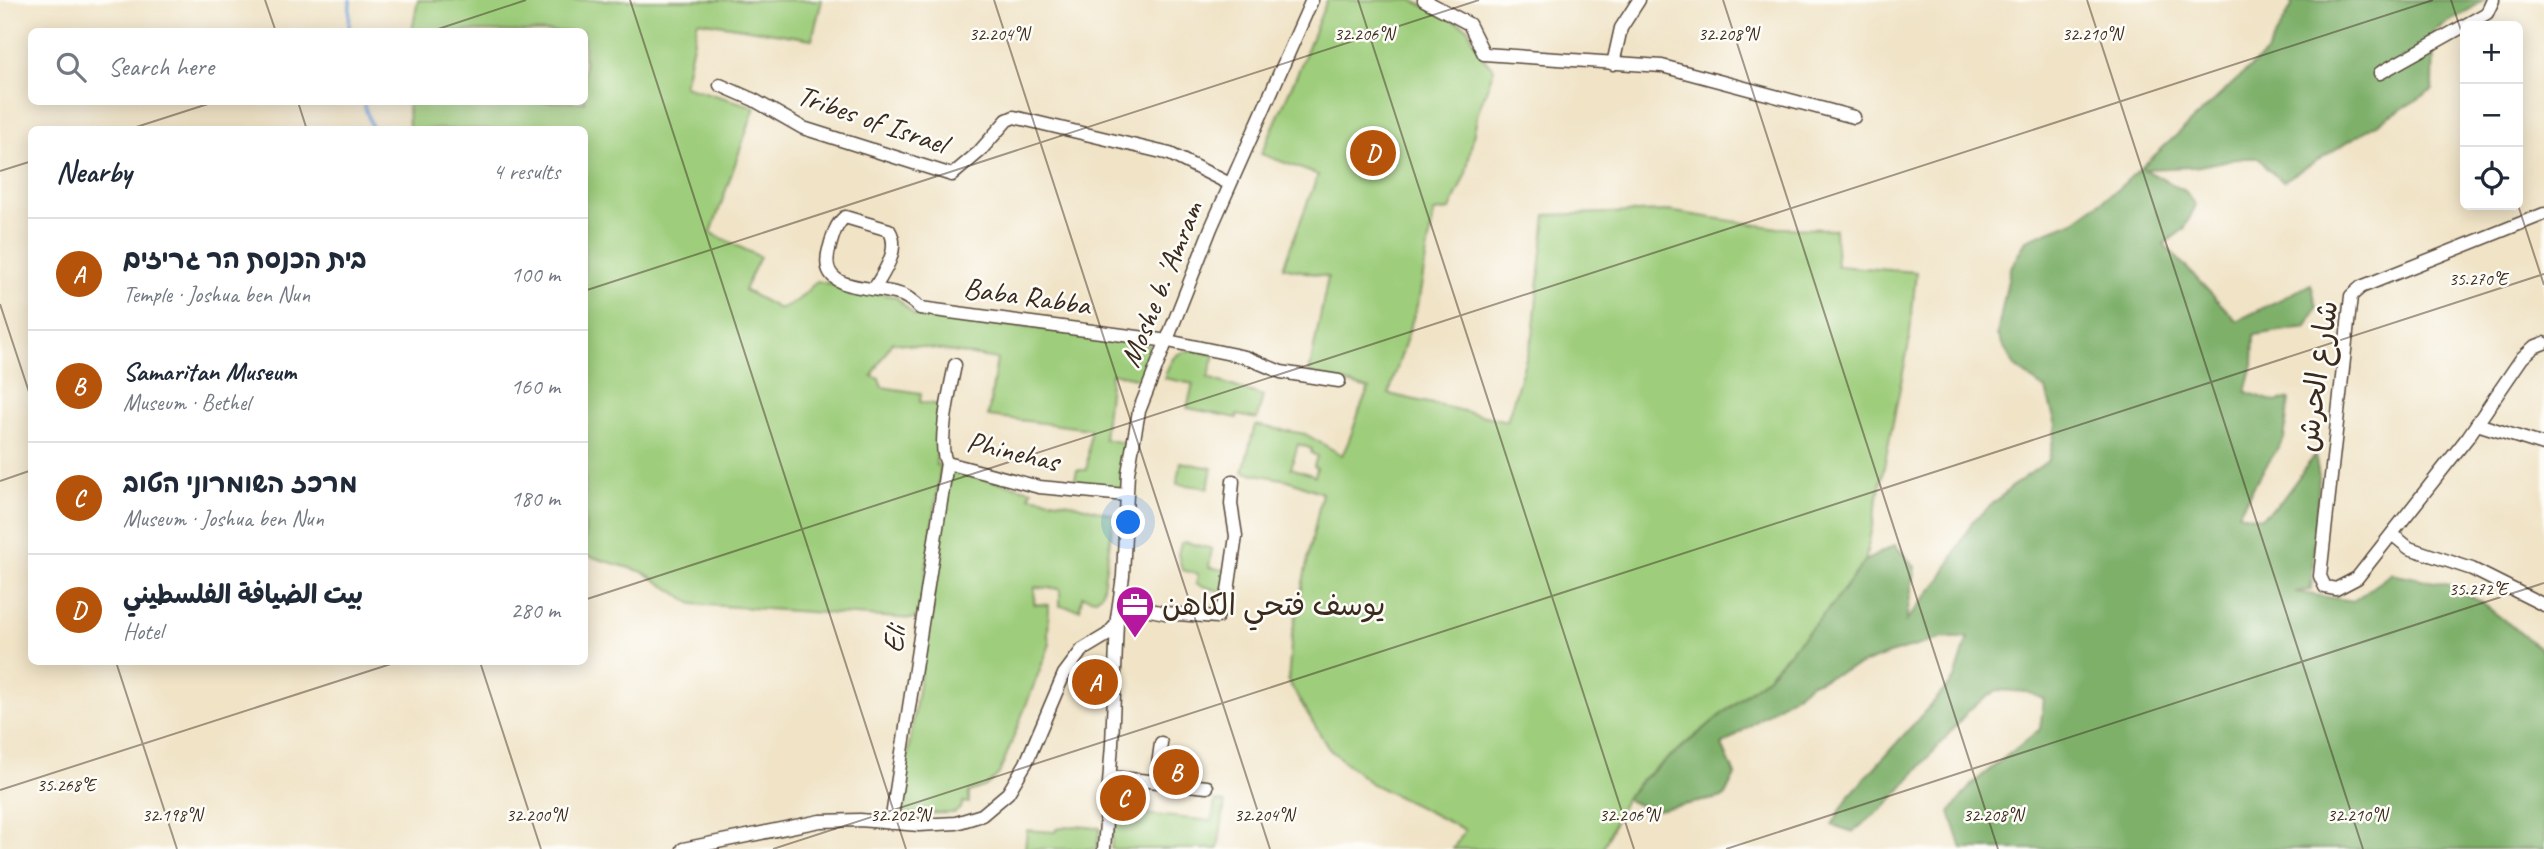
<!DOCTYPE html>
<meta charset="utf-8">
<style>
body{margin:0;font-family:Caveat,"Playpen Sans Arabic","Playpen Sans Hebrew",sans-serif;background:#f6f6f7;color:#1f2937}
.controls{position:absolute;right:21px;top:21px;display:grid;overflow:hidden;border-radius:10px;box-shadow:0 4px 18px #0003}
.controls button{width:63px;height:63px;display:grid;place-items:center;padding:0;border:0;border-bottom:2px solid #e0e1e3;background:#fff;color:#1f2937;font:35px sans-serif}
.you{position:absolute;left:1129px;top:523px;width:24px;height:24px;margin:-18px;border:5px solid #fff;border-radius:50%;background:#1a73e8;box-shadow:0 0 0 10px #1a73e833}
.badge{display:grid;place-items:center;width:46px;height:46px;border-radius:50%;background:#b45309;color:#fff;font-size:23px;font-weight:700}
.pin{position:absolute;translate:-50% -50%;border:4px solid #fff;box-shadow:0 2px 7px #0006}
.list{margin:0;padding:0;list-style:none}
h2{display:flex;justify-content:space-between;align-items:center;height:91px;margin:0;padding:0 28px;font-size:30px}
h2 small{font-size:23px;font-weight:400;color:#747a83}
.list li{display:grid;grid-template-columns:46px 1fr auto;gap:21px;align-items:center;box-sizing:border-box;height:112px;padding:0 28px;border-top:2px solid #e0e1e3}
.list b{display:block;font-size:26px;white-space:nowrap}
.list p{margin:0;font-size:23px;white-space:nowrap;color:#747a83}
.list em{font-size:23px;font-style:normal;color:#747a83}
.icon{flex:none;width:38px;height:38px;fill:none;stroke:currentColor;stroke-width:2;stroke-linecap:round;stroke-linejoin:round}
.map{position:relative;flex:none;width:2544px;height:849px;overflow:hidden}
.search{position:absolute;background:#fff;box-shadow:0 4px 18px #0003;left:28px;top:28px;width:560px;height:77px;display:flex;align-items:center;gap:18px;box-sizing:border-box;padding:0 24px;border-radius:10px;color:#747a83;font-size:26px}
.panel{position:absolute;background:#fff;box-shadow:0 4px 18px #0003;left:28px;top:126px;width:560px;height:539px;border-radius:10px}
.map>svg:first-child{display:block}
</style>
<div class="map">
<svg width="2544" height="849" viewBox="0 0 2544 849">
<rect width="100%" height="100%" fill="#fdfcf7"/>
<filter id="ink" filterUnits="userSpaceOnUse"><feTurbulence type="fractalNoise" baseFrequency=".0143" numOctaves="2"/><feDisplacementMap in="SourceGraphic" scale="14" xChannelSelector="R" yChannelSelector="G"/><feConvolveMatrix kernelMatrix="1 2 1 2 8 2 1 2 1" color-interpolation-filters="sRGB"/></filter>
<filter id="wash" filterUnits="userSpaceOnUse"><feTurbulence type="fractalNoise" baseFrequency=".00686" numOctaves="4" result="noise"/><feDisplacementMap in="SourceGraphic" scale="28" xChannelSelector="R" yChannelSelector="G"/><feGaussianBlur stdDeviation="1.57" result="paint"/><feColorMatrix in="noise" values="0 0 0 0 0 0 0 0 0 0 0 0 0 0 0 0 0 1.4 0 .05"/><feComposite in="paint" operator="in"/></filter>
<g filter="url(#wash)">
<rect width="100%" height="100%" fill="#f0e3c6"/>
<g fill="#9ecd7b" stroke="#6c7c4c" stroke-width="2" fill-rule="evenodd">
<polygon points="418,0 822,0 812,39 698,21 684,86 755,107 711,233 760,257 744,290 779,309 796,302 817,281 896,297 915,316 1070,331 1145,343 1151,347 1153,358 1146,380 1111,373 1104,439 1129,444 1122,491 1074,483 1077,470 1087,470 1090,429 988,416 997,359 892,342 872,376 879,379 882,387 921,393 920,402 941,405 936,465 941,466 920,613 913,619 693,604 643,572 585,555 584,130 409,129 408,102 584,102 584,32 412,31"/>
<path d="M1327,0H1412L1467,27L1482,57L1494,69L1478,112L1466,173L1450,210L1434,212L1419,299L1389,394L1507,421L1533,335L1546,215L1668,211L1778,228L1835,229L1837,266L1916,272L1909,343L1865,561L1833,604L1767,677L1640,781L1625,799L1603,849H1453L1465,830L1372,784L1329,749L1288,681L1292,634L1322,493L1288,480L1243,472L1255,425L1305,434L1342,455C1354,434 1357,410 1369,389L1309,373L1328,277L1283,267L1318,175L1261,154L1298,72ZM1298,444L1312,449L1311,453L1317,456L1314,466L1317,468L1315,476L1291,468Z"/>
<path d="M1195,350L1215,355L1208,378L1263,396L1257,419L1237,415V418L1187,408L1193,384L1164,378C1171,359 1174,351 1195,350Z"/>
<polygon points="1181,462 1212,468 1208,488 1177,484"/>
<polygon points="950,471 1032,490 1029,496 1070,503 1114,515 1102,593 1095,599 1082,596 1080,609 1060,606 1060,589 1035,587 1034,604 1049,605 1048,636 1050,644 999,774 986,786 969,792 969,803 963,802 961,808 954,813 898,814 931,610"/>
<polygon points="1186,542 1212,549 1209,567 1228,571 1223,592 1196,584 1198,574 1182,570 1178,554 1181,543"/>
<polygon points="1215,801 1225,803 1218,849 1111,849 1115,811 1212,821"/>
<polygon points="1075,826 1100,828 1097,849 1025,849 1027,830 1055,832 1056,829"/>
</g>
<polygon fill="#7eb06b" stroke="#5c6d44" stroke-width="2" points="2291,0 2485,0 2434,31 2433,90 2283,181 2267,169 2260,158 2242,158 2194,167 2144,169 2186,192 2196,205 2184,229 2164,244 2237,321 2311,284 2317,307 2307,327 2254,335 2253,364 2246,392 2275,402 2289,399 2284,439 2261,474 2238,514 2261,518 2281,501 2315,455 2319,477 2311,590 2295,592 2353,601 2392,573 2450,585 2481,602 2538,647 2544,656 2544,849 1962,849 1950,812 1972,784 2040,729 2044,699 2027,692 1997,690 1970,709 1888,804 1853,832 1832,825 1849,796 1955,678 1968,638 1943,638 1889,654 1812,683 1722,745 1735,775 1724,797 1652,811 1625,799 1641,781 1767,677 1833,604 1865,561 1895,545 1915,567 1906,621 1942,577 1972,522 2014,485 2049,460 2056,425 2046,390 2015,367 1997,335 2010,269 2026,240 2074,221 2118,189 2267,52 2292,6"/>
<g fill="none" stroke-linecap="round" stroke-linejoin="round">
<g stroke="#70a0da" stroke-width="3.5">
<polyline points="349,32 350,0"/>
<polyline points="363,102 373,130"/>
</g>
</g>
</g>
<g filter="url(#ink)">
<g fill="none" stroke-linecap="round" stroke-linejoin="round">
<g stroke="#564637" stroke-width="15">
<g id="minor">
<polyline points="1424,0 1469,24 1484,54 1662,66 1854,117"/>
<polyline points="1613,64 1621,28 1639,0"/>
<polyline points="2380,73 2487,13 2493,0"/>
<polyline points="720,85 754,100 803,128 952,175 979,152 1007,120 1014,117 1170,154 1230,184"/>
<polyline points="2544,214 2361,287 2351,296 2320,576 2325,587 2336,589 2357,578 2468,437 2522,358 2534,347 2544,343"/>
<path d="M874,289C884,272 901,249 889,230L845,217C836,224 833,235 830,246C814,295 872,284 902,295C909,298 915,303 920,308L1168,341L1245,357L1281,372L1339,381"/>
<path d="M955,365C951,385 936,447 947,463L1039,487L1126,495"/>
<polyline points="2477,424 2544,445"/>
<polyline points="2392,534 2409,548 2472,569 2544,605"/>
<polyline points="1120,604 1165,613 1217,617 1227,598 1236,536 1231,504 1233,481"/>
<polyline points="1110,777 1207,787"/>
<polyline points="1156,780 1161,743"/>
<polyline points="891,823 947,463"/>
<polyline points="683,849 820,821 860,820 919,825 956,823 982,815 1008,793 1026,763 1064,674 1082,650 1107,635 1116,625 1123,576 1128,473 1139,411 1211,228 1312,0"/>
<polyline points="1104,849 1112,744 1117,621"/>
</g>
</g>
<use href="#minor" stroke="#fff" stroke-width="12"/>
</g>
</g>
<path fill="none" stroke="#3b2a1e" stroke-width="2" stroke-opacity="0.45" d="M265,0L276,32M630,0L906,849M994,0L1270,849M1358,0L1634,849M1723,0L1998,849M2087,0L2363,849M2451,0L2465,43M429,32L526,0M298,102L307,130M127,130L214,102M0,171L32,161M2518,205L2544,285M584,291L1479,0M0,304L32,401M0,481L32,470M584,600L2433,0M116,662L177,849M480,662L541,849M0,790L397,662M773,849L2544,274M1726,849L2544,583"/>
<defs>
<g id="office-pin" transform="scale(2.0125)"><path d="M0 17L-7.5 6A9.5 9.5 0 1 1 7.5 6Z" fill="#b5179e" stroke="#fdfcf7"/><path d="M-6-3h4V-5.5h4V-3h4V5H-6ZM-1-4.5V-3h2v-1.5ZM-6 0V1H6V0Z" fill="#fff"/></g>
</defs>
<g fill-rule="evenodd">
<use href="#office-pin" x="1135" y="605"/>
</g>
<g text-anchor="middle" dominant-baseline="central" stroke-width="5" stroke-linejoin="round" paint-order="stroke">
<g font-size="30" fill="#3b2a1e" stroke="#fdfcf7">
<text transform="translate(872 119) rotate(19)">Tribes of Israel</text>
<text transform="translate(1161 284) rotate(-68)">Moshe b. 'Amram</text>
<text transform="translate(1027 296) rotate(8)">Baba Rabba</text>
<text transform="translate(2317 376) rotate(-82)">شارع الحرش</text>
<text transform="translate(1013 451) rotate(13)">Phinehas</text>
<text transform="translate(894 639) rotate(-81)">Eli</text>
</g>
<g font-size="30" fill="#3b2a1e" stroke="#fdfcf7" text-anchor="start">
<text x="1162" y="605">يوسف فتحي الكاهن</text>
</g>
</g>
<g font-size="18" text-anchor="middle" fill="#3b2a1e" stroke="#fdfcf7" stroke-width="5" stroke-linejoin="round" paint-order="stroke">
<text x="999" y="40">32.204°N</text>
<text x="1364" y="40">32.206°N</text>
<text x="1728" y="40">32.208°N</text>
<text x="2092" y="40">32.210°N</text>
<text x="2478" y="285">35.270°E</text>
<text x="2478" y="595">35.272°E</text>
<text x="66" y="791">35.268°E</text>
<text x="172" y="821">32.198°N</text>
<text x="536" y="821">32.200°N</text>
<text x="900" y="821">32.202°N</text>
<text x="1264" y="821">32.204°N</text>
<text x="1629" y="821">32.206°N</text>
<text x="1993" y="821">32.208°N</text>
<text x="2357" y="821">32.210°N</text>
</g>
</svg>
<div class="controls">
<button>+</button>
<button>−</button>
<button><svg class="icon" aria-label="locate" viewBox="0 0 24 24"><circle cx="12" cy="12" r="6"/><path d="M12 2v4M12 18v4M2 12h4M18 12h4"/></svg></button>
</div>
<div class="you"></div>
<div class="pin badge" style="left:1095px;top:682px">A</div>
<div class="pin badge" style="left:1176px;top:772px">B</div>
<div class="pin badge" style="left:1123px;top:798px">C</div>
<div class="pin badge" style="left:1373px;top:153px">D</div>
<div class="search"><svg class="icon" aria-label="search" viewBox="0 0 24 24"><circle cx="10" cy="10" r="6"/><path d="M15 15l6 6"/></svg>Search here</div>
<section class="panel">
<h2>Nearby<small>4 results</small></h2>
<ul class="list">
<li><span class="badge">A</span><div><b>בית הכנסת הר גריזים</b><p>Temple · Joshua ben Nun</p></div><em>100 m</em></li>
<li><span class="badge">B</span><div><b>Samaritan Museum</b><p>Museum · Bethel</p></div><em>160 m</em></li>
<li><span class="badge">C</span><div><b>מרכז השומרוני הטוב</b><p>Museum · Joshua ben Nun</p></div><em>180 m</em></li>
<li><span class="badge">D</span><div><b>بيت الضيافة الفلسطيني</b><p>Hotel</p></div><em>280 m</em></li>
</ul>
</section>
</div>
